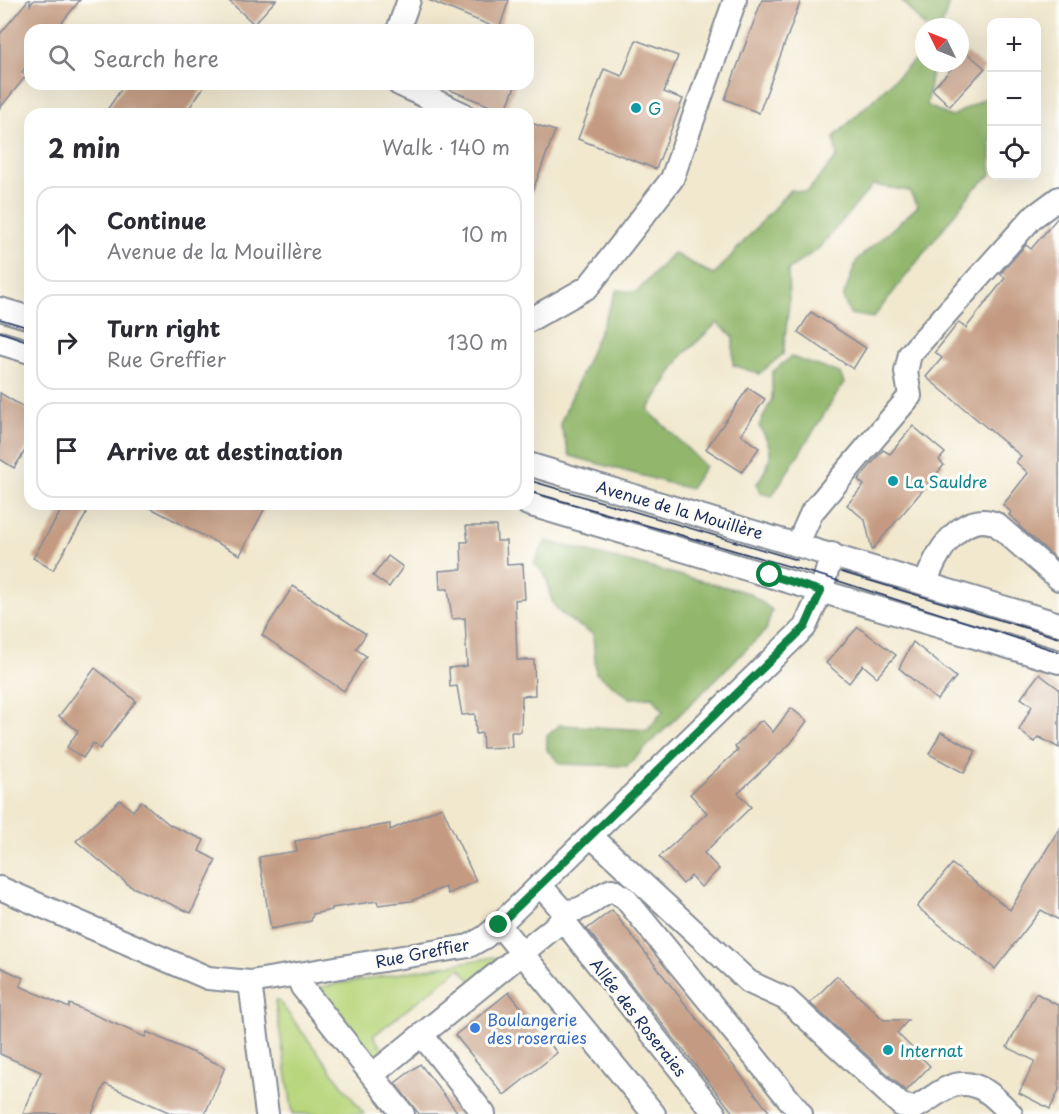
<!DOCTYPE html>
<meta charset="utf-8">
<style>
body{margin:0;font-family:"Playpen Sans",sans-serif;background:#f2f2f3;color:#2b2b33}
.controls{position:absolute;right:18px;top:18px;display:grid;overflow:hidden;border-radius:12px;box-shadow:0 6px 24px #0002}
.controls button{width:54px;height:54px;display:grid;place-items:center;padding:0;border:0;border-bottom:2px solid #e1e1e2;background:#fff;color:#2b2b33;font:30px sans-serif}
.compass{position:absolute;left:915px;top:18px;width:54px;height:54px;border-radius:50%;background:#fff;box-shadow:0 6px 24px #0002;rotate:313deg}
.stop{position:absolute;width:18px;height:18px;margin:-14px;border:4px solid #0b8043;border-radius:50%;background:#fff}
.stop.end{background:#0b8043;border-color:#fff;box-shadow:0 2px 6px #0008}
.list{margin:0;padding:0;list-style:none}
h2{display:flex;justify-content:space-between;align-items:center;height:78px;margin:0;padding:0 24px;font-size:26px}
h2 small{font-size:20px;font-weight:400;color:#7c7c81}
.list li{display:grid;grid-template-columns:39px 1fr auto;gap:18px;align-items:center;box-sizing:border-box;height:96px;margin:0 12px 12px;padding:0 12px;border:2px solid #e1e1e2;border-radius:18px}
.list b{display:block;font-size:22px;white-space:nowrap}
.list p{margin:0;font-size:20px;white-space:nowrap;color:#7c7c81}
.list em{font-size:20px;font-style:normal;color:#7c7c81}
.icon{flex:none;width:33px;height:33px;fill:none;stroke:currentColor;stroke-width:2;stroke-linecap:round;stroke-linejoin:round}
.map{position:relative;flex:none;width:1059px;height:1114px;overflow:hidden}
.search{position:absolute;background:#fff;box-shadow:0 6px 24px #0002;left:24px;top:24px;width:510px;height:66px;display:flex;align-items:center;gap:15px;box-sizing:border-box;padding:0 21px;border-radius:18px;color:#7c7c81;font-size:22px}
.panel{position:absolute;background:#fff;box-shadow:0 6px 24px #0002;left:24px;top:108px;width:510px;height:402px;border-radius:18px}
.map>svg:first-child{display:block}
</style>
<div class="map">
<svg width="1059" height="1114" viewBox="0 0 1059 1114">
<rect width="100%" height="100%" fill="#fdfcf7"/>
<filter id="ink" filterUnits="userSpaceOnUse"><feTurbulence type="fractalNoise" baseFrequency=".0167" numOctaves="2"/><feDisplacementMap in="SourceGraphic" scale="12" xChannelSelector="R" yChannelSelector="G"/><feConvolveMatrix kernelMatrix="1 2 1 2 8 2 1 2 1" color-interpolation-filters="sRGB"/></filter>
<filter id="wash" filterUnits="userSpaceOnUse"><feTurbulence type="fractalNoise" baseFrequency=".008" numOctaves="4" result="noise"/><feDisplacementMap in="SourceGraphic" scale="24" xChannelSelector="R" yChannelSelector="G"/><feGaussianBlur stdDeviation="1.35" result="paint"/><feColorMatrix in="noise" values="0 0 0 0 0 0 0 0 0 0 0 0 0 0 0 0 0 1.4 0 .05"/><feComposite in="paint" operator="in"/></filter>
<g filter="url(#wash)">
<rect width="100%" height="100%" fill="#f1e8ce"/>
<g fill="#b8d67c" stroke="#6a826d" stroke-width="1.5">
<polygon points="494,957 498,960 472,982 460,968 373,1036 384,1051 370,1058 315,988"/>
<polygon points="275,1001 279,1001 364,1114 293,1114"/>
</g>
<g fill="#92b76c" stroke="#567365" stroke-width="1.5">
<polygon points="901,0 955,0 949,2 942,27 925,27"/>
<polygon points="924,51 924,63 933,63 927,105 951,117 991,95 991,175 974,189 873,318 850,314 843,298 857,260 918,206 909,191 873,185 819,248 788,270 789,303 783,354 759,374 733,365 733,336 717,323 681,357 648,410 705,466 690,489 570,456 560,424 617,290 637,292 673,253 714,275 790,190 807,192 837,157 834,137"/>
<path d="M791,357L840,373L844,383L772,496L760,493L757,484C772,459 776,452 759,426L772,399V372Z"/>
<path d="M546,541L749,593L772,610L766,630L627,766L561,764L547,750V736L560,725L648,730L663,711L653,697L630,698L596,673L593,634C580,626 558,616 552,601C543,580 556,585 534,563Z"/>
</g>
<g id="blocks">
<g fill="#c49b82">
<polygon points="28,0 30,0 30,5 34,0 80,0 56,30 30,30 30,62 22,72 26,76 0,108 0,34"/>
<polygon points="228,0 276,0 254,24"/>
<polygon points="428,0 509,0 499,29"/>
<polygon points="762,0 801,0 759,113 725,99"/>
<polygon points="636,40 678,56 664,92 683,99 656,169 578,139 604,69 622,76"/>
<polygon points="967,53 985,68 950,106 932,89"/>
<polygon points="125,84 206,84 185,114 104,114"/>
<polygon points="435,84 516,84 505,112"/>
<polygon points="528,122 555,131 530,198 528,197"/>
<polygon points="1059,216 1059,561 1019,526 1020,524 1009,515 1011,512 1003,505 1028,473 1016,462 1021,456 926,377 942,358 935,352 959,322 966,328 1005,278 1000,274 1002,272 1026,245 1031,249"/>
<polygon points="811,312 866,348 853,369 798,332"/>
<polygon points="748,388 765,399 741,435 759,448 742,472 706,449"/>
<polygon points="0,393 30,411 30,443 14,468 0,459"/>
<polygon points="913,426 945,453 939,460 944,465 872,550 865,520 847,505 864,485 858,480 883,450 890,454"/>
<polygon points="65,504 71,504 87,513 53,570 33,558"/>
<polygon points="143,504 267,504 240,555"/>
<polygon points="466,526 496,526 497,541 506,541 507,565 523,564 525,599 515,600 517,660 534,660 535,695 522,696 521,732 511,732 512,747 483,748 482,733 476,734 475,714 462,715 457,686 450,687 449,668 467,666 465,618 452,619 448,589 440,589 439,571 462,569 461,542 468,542"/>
<polygon points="388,556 403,567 389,587 373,576"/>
<polygon points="293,586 366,634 356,649 366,656 344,691 262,635"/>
<polygon points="858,627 896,655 877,677 863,665 849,683 826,663"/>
<polygon points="913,642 956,677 937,700 899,668"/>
<polygon points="95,668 136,701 100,749 93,743 83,758 67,747 78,731 59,716"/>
<polygon points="1039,674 1059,689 1059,748 1039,737 1034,742 1019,730 1032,706 1021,698"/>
<polygon points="791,708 807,721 791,743 738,793 751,807 704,853 719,869 701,887 691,876 683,884 659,857 707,813 690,794 738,750 735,747 759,722 763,721 773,732"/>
<polygon points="941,732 976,751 964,773 929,754"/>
<polygon points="120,800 133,811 141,801 170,825 204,840 199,851 216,860 191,913 130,886 76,841"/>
<polygon points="442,807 476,881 448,894 445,887 411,901 378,905 377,901 332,908 332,910 313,914 311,921 271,929 259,857 297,851 295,841 390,824 390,830"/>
<polygon points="1059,829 1059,920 1041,910 995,969 917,907 952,864 1010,910"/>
<polygon points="612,910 771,1114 734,1114 587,929"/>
<polygon points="0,967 23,978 20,986 69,1008 70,1004 145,1037 147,1032 225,1067 205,1114 173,1114 105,1084 92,1114 23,1114 41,1072 0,1054"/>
<polygon points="837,976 884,1020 908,1020 897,1033 930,1066 906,1091 810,1003"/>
<polygon points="509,992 557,1053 504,1095 455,1035"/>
<polygon points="1036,993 1059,1006 1059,1090 1050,1109 1019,1093 1035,1061 1007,1047"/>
<polygon points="420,1064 459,1114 419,1114 395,1083"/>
</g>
</g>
</g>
<g filter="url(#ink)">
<use href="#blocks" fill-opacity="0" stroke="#868c96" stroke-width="1.5"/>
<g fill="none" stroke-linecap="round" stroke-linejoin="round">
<g stroke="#868c96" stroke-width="26">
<g id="minor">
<polyline points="398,30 409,0"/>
<polyline points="399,84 463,114"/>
<polyline points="0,309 30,318"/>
<polyline points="528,321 588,287 672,179 735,0"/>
<polyline points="0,343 30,352"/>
<polyline points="528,464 1059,624"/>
<polyline points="528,504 1059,662"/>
<polyline points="798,543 812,512 910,396 906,372 910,354 1032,218 1059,198"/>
<path d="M926,583C934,555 962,509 996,524L1059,579"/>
<path d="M591,836L749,982L786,999L901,1105L914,1108C928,1102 941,1088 955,1085C979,1079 997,1099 1011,1114"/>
<polyline points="540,885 563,911 563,920 715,1114"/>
<polyline points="0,888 208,978 250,982 469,946 485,937 499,925 805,627 821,591 832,554"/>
<path d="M563,911C590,911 590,898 612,890L625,898L801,1114"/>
<polyline points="499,925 654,1114"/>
<polyline points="298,974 302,987 403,1114"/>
<polyline points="250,982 267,1114"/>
<polyline points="422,1035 484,1114"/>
<polyline points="372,1075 563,920"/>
</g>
</g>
<use href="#minor" stroke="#fff" stroke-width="22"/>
<g stroke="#1b2f5e" stroke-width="1.5">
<polyline points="0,319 30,328"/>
<polyline points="0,332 30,342"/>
<polyline points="528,480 797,560"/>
<polyline points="528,491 826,577 1059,652"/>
<polyline points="841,572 1059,638"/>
</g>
</g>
</g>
<g fill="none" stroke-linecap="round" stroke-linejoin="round" filter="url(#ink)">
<polyline stroke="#0b8043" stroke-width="8" points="499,925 805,627 821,591 770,575"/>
</g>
<g fill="#0f9aa8" stroke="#fdfcf7" stroke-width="2">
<circle cx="636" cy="108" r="6"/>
<circle cx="893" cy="481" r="6"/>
<circle cx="888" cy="1050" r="6"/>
</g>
<circle fill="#3f7fe0" stroke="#fdfcf7" stroke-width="2" cx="475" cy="1028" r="6"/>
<g text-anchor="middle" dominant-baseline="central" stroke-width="6" stroke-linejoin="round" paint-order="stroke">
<g font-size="16" fill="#0d838f" stroke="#fdfcf7" text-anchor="start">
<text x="648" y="108">G</text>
<text x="905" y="481">La Sauldre</text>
<text x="900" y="1050">Internat</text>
</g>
<g font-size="16" fill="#1b2f5e" stroke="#fdfcf7">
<text transform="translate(680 509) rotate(16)">Avenue de la Mouillère</text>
<text transform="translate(422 952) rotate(-11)">Rue Greffier</text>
<text transform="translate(639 1017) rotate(52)">Allée des Roseraies</text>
</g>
<g font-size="16" fill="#366cbe" stroke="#fdfcf7" text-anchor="start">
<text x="487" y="1019">Boulangerie<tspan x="487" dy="18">des roseraies</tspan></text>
</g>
</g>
</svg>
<div class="controls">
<button>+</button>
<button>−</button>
<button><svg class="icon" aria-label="locate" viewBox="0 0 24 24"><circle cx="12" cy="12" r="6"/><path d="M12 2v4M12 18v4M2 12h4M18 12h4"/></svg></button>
</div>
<svg class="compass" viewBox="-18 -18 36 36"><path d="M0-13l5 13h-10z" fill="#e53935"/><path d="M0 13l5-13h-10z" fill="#7c7c81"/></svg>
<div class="stop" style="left:770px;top:575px"></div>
<div class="stop end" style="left:499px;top:925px"></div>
<div class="search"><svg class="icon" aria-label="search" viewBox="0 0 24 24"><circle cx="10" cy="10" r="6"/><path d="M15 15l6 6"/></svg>Search here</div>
<section class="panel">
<h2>2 min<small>Walk · 140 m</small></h2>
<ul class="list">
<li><svg class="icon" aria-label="ahead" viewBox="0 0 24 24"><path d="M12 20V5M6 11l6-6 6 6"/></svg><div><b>Continue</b><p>Avenue de la Mouillère</p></div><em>10 m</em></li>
<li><svg class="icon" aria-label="right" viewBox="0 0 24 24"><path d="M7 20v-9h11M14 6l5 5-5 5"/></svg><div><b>Turn right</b><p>Rue Greffier</p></div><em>130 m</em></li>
<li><svg class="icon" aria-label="arrive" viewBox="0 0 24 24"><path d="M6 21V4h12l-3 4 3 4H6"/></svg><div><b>Arrive at destination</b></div></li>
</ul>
</section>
</div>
